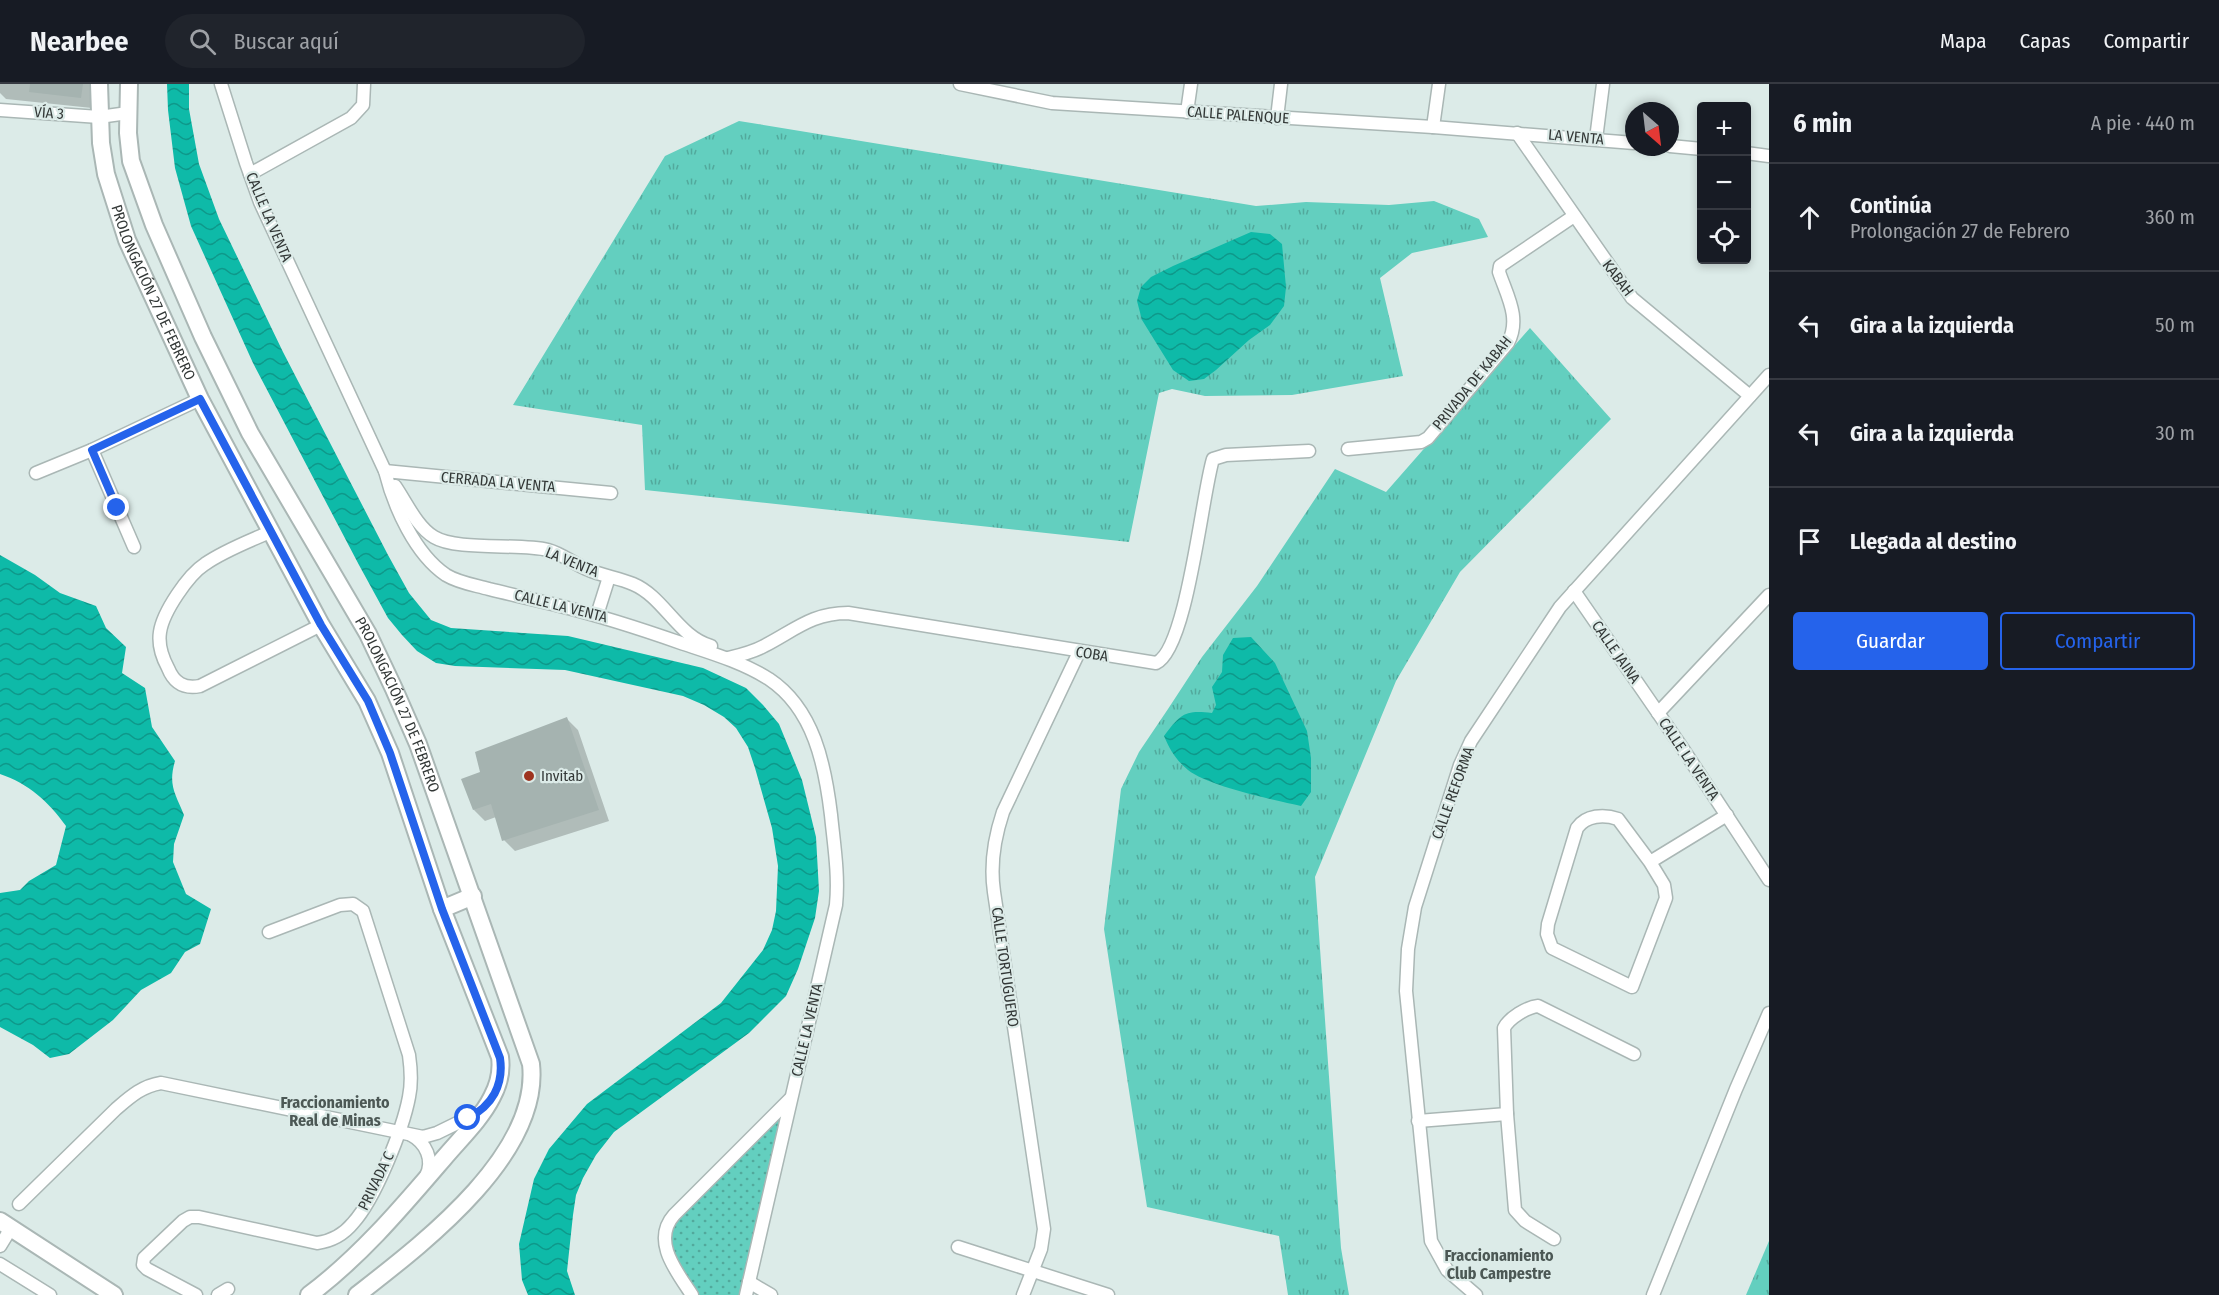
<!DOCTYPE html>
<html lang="es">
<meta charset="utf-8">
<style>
body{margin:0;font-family:"Fira Sans Condensed",sans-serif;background:#20242c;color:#f1f3f6}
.controls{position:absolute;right:18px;top:18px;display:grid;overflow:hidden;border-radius:6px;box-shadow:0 3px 9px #0003}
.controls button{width:54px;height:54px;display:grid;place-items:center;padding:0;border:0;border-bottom:2px solid #363941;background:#171b24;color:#f1f3f6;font:30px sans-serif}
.compass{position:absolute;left:1625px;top:18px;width:54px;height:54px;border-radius:50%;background:#171b24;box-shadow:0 3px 9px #0003;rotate:152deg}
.stop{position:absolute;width:18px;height:18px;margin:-14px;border:4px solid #2563eb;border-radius:50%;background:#fff}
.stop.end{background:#2563eb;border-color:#fff;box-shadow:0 2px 6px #0008}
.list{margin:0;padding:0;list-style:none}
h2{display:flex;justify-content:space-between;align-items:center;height:78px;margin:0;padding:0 24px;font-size:26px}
h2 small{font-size:20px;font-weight:400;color:#9ea1a6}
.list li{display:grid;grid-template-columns:39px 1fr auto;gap:18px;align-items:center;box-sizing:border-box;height:108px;padding:0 24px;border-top:2px solid #363941}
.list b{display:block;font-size:22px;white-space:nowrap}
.list p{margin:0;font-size:20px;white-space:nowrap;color:#9ea1a6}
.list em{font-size:20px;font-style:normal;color:#9ea1a6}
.actions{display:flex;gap:12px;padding:18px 24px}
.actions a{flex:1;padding:14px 0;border:2px solid #2563eb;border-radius:6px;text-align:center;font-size:21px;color:#2563eb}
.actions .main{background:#2563eb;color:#fff}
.icon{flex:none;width:33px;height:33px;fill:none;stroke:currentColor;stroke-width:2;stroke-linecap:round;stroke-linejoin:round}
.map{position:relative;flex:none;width:1769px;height:1211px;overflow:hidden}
header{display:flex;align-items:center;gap:36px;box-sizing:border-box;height:84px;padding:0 30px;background:#171b24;border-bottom:2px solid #363941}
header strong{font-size:28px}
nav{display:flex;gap:33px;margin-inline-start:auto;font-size:21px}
.search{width:420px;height:54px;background:#20242c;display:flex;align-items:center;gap:15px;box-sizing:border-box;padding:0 21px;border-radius:33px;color:#9ea1a6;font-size:22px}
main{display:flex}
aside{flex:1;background:#171b24}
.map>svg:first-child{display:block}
</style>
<header>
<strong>Nearbee</strong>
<div class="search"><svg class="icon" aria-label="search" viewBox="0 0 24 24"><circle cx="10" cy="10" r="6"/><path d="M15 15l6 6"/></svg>Buscar aquí</div>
<nav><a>Mapa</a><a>Capas</a><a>Compartir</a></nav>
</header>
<main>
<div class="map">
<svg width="1769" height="1211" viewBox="0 0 1769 1211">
<defs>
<pattern id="grass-tufts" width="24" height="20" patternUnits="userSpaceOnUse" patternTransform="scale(1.5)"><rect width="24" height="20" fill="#63cfbf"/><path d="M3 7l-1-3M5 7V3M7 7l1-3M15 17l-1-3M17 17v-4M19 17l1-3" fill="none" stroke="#52a99c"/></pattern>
<pattern id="park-dots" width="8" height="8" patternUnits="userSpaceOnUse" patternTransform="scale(1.5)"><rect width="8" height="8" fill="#63cfbf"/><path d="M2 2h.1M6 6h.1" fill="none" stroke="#52a99c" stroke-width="1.8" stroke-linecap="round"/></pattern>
<pattern id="water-waves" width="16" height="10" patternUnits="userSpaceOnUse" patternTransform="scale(1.5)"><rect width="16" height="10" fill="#0ebaa8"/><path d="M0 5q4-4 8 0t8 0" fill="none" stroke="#0e988a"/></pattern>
</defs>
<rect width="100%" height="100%" fill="#dcebe8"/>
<g fill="url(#grass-tufts)">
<polygon points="739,37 1256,122 1306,118 1389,121 1434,117 1479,135 1488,153 1412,169 1380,194 1403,292 1292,311 1205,312 1172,305 1159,309 1129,458 645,406 642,341 513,321 665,72"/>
<polygon points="1530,244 1611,335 1460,488 1396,597 1315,793 1341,1164 1349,1211 1288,1211 1279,1152 1147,1123 1104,845 1121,705 1139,668 1168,625 1202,573 1257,502 1335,385 1386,408"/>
<polygon points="1769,1157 1769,1211 1746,1211"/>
</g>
<polygon fill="url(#park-dots)" points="791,1014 746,1211 692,1211 664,1153 667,1140"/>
<g fill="url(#water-waves)">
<polygon points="167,0 189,0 189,25 199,80 219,135 283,268 388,471 409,509 431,536 451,544 568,552 703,584 746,604 763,621 779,640 802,696 816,753 819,807 815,834 798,885 786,912 749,949 614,1048 596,1071 583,1094 576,1111 573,1131 567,1187 575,1211 528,1211 522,1196 519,1160 534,1095 549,1065 587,1020 721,919 763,866 772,846 776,827 778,782 772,744 755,684 748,663 736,644 724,633 704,621 683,612 565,586 455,582 436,579 417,567 402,551 388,534 359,481 253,279 191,142 175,84 168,26"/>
<polygon points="1251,148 1270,150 1282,160 1286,203 1284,222 1270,241 1249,256 1216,286 1204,295 1189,297 1173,286 1142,236 1137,217 1141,203 1151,193 1173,182"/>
<path d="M0,471L35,491L60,509L96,522L106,544L126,563L122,589L145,604L152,643L175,677C168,701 175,709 184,731L174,760L173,778L186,810L211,825L200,860L185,868L171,889L141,906L113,936L69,970L50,974L33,961L0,943V809L20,806L29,797L56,781L66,742C48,717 29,700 0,690Z"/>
<path d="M1251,553L1275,579L1307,647L1311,674V708L1301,722C1274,716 1208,702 1188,686C1176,676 1170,666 1164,652C1181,630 1184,626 1212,629L1216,621L1212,603L1222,588L1223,571L1233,554Z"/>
</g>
<g fill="#0003">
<polygon points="0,0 94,0 92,24 6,15 0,9"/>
<polygon points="567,635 578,646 609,737 515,767 504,756 496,733 485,737 474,726 482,689"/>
</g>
<g fill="#a5b3b0">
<polygon points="30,0 83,0 81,14 29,8"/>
<polygon points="567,633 599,726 502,757 491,720 473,726 461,695 480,688 475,668"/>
</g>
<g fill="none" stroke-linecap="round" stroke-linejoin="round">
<g stroke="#aab7b5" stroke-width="15">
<g id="minor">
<path d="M221,0L246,79L260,118L385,387C394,423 415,470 446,491C459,499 475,501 489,505C513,511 536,516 560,522C601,532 641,545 681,559C711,569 742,578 769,595C814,625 825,681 831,731C834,761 839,791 836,821L746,1211"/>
<polyline points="960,0 1052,19 1433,43 1634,59"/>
<polyline points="0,26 99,33 128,29"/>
<polyline points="1187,28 1191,0"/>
<polyline points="1277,34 1281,0"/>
<polyline points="1433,43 1439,0"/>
<polyline points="1517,49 1632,214 1750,312"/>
<polyline points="1596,55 1603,0"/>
<polyline points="1670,62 1702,65"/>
<polyline points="1746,69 1769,72"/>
<polyline points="250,90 351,34 363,21 364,0"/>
<path d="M1348,365L1421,358L1428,354L1508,259C1521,234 1507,212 1499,188L1500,182L1574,132"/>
<polyline points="92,366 134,463"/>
<polyline points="385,387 611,409"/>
<polyline points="36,389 92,366 200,315"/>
<path d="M395,402C406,418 417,443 434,453C457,467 519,459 548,466C563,470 575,481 589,486C603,492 619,494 633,500C664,513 678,553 711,562"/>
<path d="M272,447C250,457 225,466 205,480C188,491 163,528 160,548C158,561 162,573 168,584C174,599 184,605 200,602L321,541"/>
<polyline points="1574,507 1685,668 1769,796"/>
<polyline points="597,531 609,493"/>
<path d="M728,574C741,571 753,568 764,562C795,546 812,529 848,529L1156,579C1187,566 1202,410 1213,375L1226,371L1309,367"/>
<polyline points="1658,629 1769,511"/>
<path d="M1650,778L1618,735C1604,730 1586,731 1577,744L1548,840L1547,850L1552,864L1632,903L1666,814L1664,801L1650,778L1727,731"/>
<polyline points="1418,1037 1507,1030"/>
<path d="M411,1051C426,1059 434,1076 426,1092"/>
<path d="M19,1120L116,1025C130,1013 142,1002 161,999L423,1053L437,1049L482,1027"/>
<path d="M1554,1155L1525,1137L1515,1126L1507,1030L1504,944C1509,934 1527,923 1538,922L1634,970"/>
<polyline points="0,1162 11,1144"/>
<polyline points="958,1163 1108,1211"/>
<polyline points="0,1180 50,1211"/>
<polyline points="749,1198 771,1211"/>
<path d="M196,1211L147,1185L143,1181L144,1174L183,1137L190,1133H199L317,1159C332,1157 344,1150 353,1139C375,1115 403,1045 409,1013C412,999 411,985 409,971L363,827L353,820L340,821L269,848"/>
<polyline points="218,1211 228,1205"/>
<path d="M692,1211C677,1188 651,1157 674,1131L790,1015"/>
<path d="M1023,1211L1041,1165L1044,1145L994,808C990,781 994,755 1003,728L1079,568"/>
<polyline points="1476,1211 1447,1186 1431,1157 1406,907 1408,865 1415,823 1460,681 1471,657 1560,523 1769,291"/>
<polyline points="1653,1211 1736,1005 1769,929"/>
</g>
</g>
<g stroke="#aab7b5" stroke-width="20">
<g id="tertiary">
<path id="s1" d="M99,0L101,59L106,90L127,156L200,315L321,541L367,617L390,669L442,825L500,973C502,988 499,1000 492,1013C481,1035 460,1055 444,1074C402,1123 361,1172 309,1211"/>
<path id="s2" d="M129,0L128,49L131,77L154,141L203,253L250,349L368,550L394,605L418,660L531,980C541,1071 421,1161 357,1211"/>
<polyline points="442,825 473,812"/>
<polyline points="0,1137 114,1211"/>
</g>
</g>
<use href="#minor" stroke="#fff" stroke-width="12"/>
<use href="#tertiary" stroke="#fff" stroke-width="16"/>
</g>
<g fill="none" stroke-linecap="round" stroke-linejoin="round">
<path stroke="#2563eb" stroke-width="8" d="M117,424L92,366L200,315L321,541L368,617L390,669L442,825L500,974C504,1001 492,1022 468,1034"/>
</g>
<circle fill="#9e3420" stroke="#dcebe8" stroke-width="2" cx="529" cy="692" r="6"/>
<g text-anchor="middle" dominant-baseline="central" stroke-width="4.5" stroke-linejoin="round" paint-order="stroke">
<g font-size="15" fill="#333837" stroke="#dcebe8">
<text transform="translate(49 29) rotate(4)">VÍA 3</text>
<text transform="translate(1238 31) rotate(4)">CALLE PALENQUE</text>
<text transform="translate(1576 53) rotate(5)">LA VENTA</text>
<text transform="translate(269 133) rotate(67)">CALLE LA VENTA</text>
<text transform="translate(1618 194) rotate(53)">KABAH</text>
<text stroke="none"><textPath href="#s1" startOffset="218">PROLONGACIÓN 27 DE FEBRERO</textPath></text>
<text transform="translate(1472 299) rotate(-51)">PRIVADA DE KABAH</text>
<text transform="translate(498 398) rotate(5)">CERRADA LA VENTA</text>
<text transform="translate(572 478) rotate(22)">LA VENTA</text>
<text transform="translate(561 522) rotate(14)">CALLE LA VENTA</text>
<text transform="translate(1616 568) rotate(55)">CALLE JAINA</text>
<text transform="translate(1092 570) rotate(9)">COBA</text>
<text stroke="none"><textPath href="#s2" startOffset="684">PROLONGACIÓN 27 DE FEBRERO</textPath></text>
<text transform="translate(1689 675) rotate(56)">CALLE LA VENTA</text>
<text transform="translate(1453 709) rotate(-70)">CALLE REFORMA</text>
<text transform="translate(1005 883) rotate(82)">CALLE TORTUGUERO</text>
<text transform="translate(807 946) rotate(-77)">CALLE LA VENTA</text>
<text transform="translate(376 1097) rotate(-64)">PRIVADA C</text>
</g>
<g font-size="15" fill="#333837" stroke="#dcebe8" text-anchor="start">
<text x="541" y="692">Invitab</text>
</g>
<g font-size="16" font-weight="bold" fill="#4c5855" stroke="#dcebe8">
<text x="335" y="1018">Fraccionamiento<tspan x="335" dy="18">Real de Minas</tspan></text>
<text x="1499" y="1171">Fraccionamiento<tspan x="1499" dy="18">Club Campestre</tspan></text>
</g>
</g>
</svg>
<div class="controls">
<button>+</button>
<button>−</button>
<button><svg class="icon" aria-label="locate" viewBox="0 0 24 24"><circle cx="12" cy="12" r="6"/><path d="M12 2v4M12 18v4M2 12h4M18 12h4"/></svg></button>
</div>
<svg class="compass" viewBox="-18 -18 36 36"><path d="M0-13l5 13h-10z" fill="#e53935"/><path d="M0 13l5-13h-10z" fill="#9ea1a6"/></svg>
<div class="stop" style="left:468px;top:1034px"></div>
<div class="stop end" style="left:117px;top:424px"></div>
</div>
<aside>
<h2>6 min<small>A pie · 440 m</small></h2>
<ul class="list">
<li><svg class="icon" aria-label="ahead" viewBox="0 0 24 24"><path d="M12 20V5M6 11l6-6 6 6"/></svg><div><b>Continúa</b><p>Prolongación 27 de Febrero</p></div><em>360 m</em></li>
<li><svg class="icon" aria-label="left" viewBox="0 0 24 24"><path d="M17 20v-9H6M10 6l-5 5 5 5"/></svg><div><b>Gira a la izquierda</b></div><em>50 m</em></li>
<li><svg class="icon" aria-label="left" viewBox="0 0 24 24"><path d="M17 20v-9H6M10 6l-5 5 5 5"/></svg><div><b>Gira a la izquierda</b></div><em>30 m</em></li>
<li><svg class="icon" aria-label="arrive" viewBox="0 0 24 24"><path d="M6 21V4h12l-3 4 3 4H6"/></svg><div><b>Llegada al destino</b></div></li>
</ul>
<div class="actions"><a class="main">Guardar</a><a>Compartir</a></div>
</aside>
</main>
